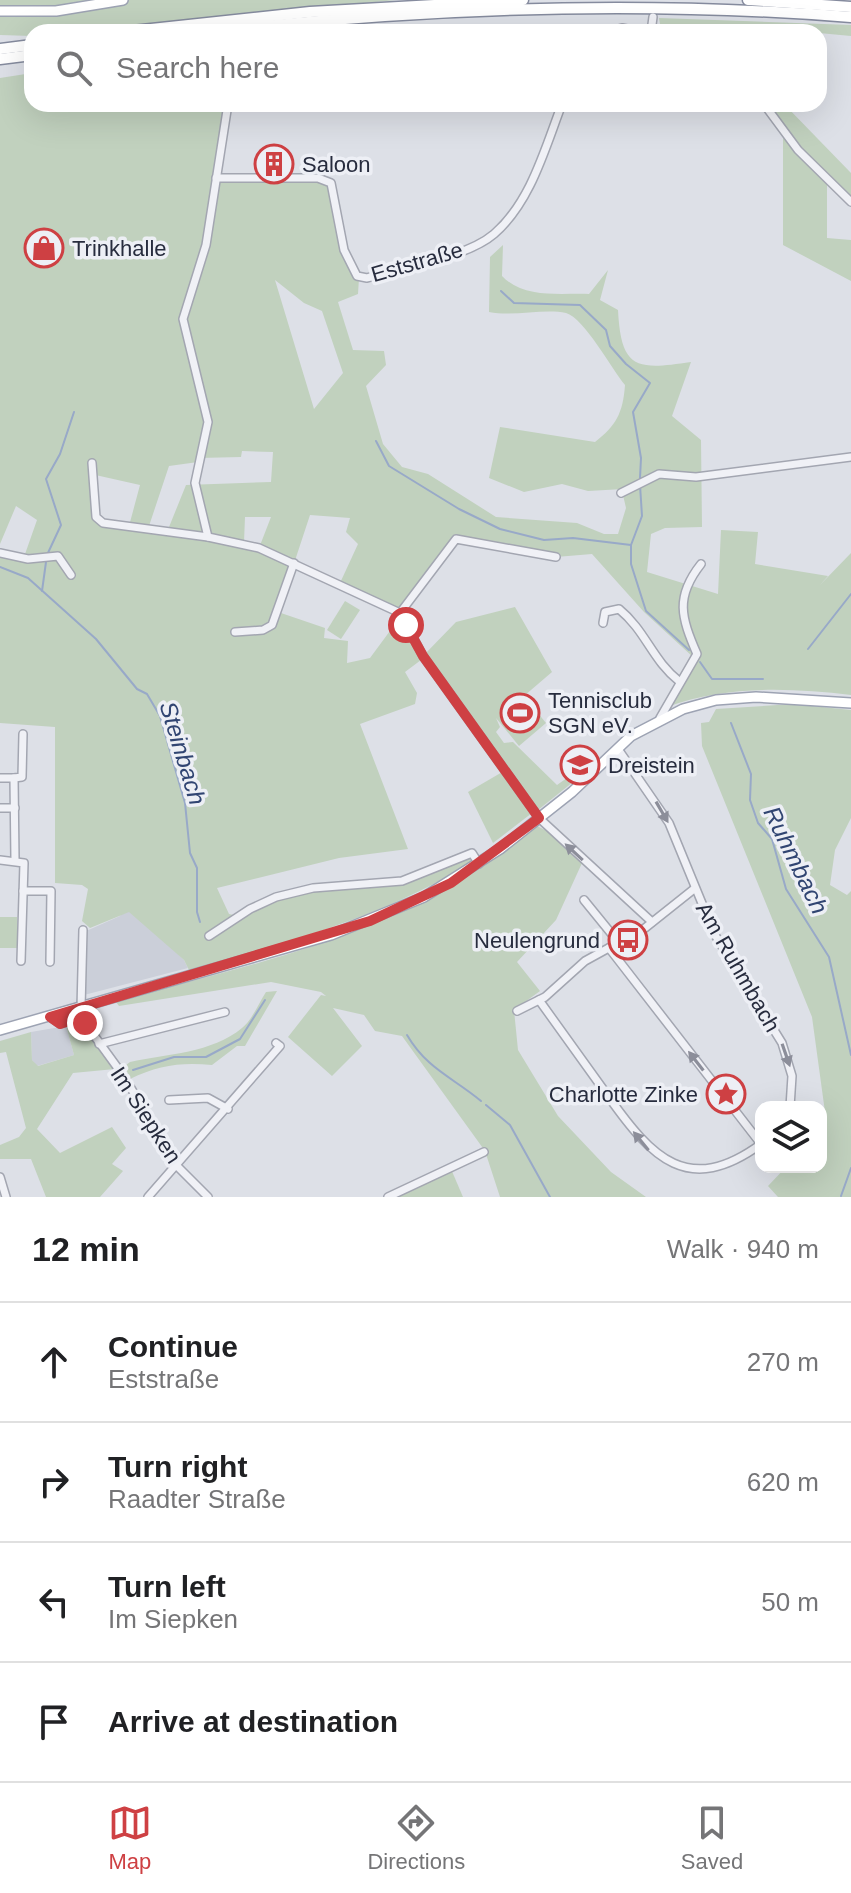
<!DOCTYPE html>
<meta charset="utf-8">
<style>
body{margin:0;font-family:Arial,sans-serif;background:#f6f6f6;color:#202124}
.controls{position:absolute;right:24px;bottom:24px;display:grid;overflow:hidden;border-radius:16px;box-shadow:0 8px 32px #0002}
.controls button{width:72px;height:72px;display:grid;place-items:center;padding:0;border:0;border-bottom:2px solid #e0e0e0;background:#fff;color:#202124;font:40px sans-serif}
.stop{position:absolute;width:24px;height:24px;margin:-18px;border:6px solid #ce4043;border-radius:50%;background:#fff}
.stop.end{background:#ce4043;border-color:#fff;box-shadow:0 2px 8px #0008}
.list{margin:0;padding:0;list-style:none}
h2{display:flex;justify-content:space-between;align-items:center;height:104px;margin:0;padding:0 32px;font-size:34px}
h2 small{font-size:26px;font-weight:400;color:#757577}
.list li{display:grid;grid-template-columns:52px 1fr auto;gap:24px;align-items:center;box-sizing:border-box;height:120px;padding:0 32px;border-top:2px solid #e0e0e0}
.list b{display:block;font-size:30px;white-space:nowrap}
.list p{margin:0;font-size:26px;white-space:nowrap;color:#757577}
.list em{font-size:26px;font-style:normal;color:#757577}
.icon{flex:none;width:44px;height:44px;fill:none;stroke:currentColor;stroke-width:2;stroke-linecap:round;stroke-linejoin:round}
.map{position:relative;flex:none;width:851px;height:1197px;overflow:hidden}
.search{position:absolute;background:#fff;box-shadow:0 8px 32px #0002;left:24px;right:24px;top:24px;height:88px;display:flex;align-items:center;gap:20px;box-sizing:border-box;padding:0 28px;border-radius:24px;color:#757577;font-size:30px}
.sheet{height:584px;background:#fff}
nav{display:flex;justify-content:space-around;align-items:center;box-sizing:border-box;height:112px;border-top:2px solid #e0e0e0;background:#fff;font-size:22px;color:#757577}
nav a{display:grid;justify-items:center;gap:4px}
nav .on{color:#ce4043}
.map>svg:first-child{display:block}
</style>
<div class="map">
<svg width="851" height="1197" viewBox="0 0 851 1197">
<rect width="100%" height="100%" fill="#dde0e7"/>
<g fill="#cbcfd9">
<polygon points="123,910 135,913 184,960 188,968 84,995 84,932 120,916"/>
<polygon points="66,1026 74,1055 37,1066 32,1060 31,1032"/>
</g>
<g fill="#c1d1be" fill-rule="evenodd">
<polygon points="0,0 396,0 71,32 32,32 32,36 0,35"/>
<polygon points="659,18 851,25 851,36 787,30 701,32 660,24"/>
<path d="M32,73V104H192L193,108L204,105L227,108L216,177L318,178L331,183L339,233L359,278L358,294L338,302L353,350L384,351L386,365L366,386L383,444L402,467L428,474L496,517L577,523L604,534H618L626,508L623,495L665,471L623,489L588,491L562,484L524,492L489,478L500,427L595,442C616,426 623,413 625,385C611,368 584,318 566,313C544,308 514,317 489,312L490,257L503,245L502,276C524,299 559,293 589,294L608,270L600,300L618,310C621,370 637,370 691,362L672,416L701,440L702,527L665,528L651,534L647,572L718,594L721,530L758,532L755,564L828,576L820,585L851,553V695C790,688 726,685 667,707L693,657L644,612L592,554L556,557L456,538L400,612L340,583L358,544L346,532L350,518L310,515L278,612L325,628L324,638L348,641L347,663L370,658L401,616L423,656L456,622L515,607L552,672L524,696L546,723L519,746L496,718L500,727L496,732L504,743L513,742L557,785L574,773L578,778L538,810L425,657L405,672L417,693L415,704L360,724L408,849L339,858L217,888L229,914L243,917L279,900L314,889L381,886L468,857L472,862C384,917 288,942 189,970L184,960L129,912L90,928L82,921L88,889L82,885L55,883V727L0,723V553L24,557L37,520L16,506L0,544V78ZM275,280L304,303L322,311L343,373L314,409ZM242,451L273,452L271,482L186,485L167,532L148,529L169,466L198,462L199,458L241,457ZM91,474L140,485L129,526L96,517ZM245,517H271L259,548L244,542Z"/>
<polygon points="766,104 784,104 851,173 851,197 804,150"/>
<polygon points="783,138 827,181 827,238 851,240 851,281 783,245"/>
<polygon points="345,601 360,610 341,639 327,630"/>
<polygon points="793,704 851,710 851,818 835,850 830,885 847,895 851,891 851,1197 778,1197 768,1186 786,1167 821,1167 821,1127 825,1112 812,1017 702,746 701,723 709,722 716,709"/>
<polygon points="504,771 532,813 493,843 468,792"/>
<path d="M537,826L549,832L582,863L556,920L517,962L540,991L514,1010L518,1050L558,1116L611,1172L646,1197H500L485,1151L402,1036L375,1031L364,1015L333,1008L362,1046L332,1076L288,1037L321,995L326,996L321,992L271,982L119,1006L116,1002C182,983 251,967 316,945C395,919 469,874 537,826Z"/>
<polygon points="0,917 17,917 18,948 0,948"/>
<path d="M277,991L245,1046H237L212,1065C182,1062 158,1065 130,1079L122,1068L130,1062C167,1054 212,1053 242,1028C252,1020 259,1003 266,992Z"/>
<polygon points="81,1022 115,1069 73,1073 37,1129 60,1153 112,1127 126,1148 112,1164 123,1171 100,1197 46,1197 31,1159 0,1159 0,1145 19,1137 26,1128 6,1052 0,1053 0,1041 31,1032 32,1060 38,1066 74,1055 66,1026"/>
<polygon points="451,1169 463,1197 390,1197"/>
</g>
<g fill="none" stroke-linecap="round" stroke-linejoin="round">
<g stroke="#98a9c8" stroke-width="2">
<polyline points="501,291 514,303 580,305 606,330 610,346 626,364 650,383 633,412 641,458 640,478"/>
<polyline points="376,441 389,466 459,509 500,529 544,540 573,538 631,545"/>
<polyline points="640,485 642,516 631,545 631,564 646,611 689,650"/>
<polyline points="47,555 61,525 46,479 60,454 74,412"/>
<polyline points="0,567 28,578 96,639 137,689 147,694 160,716 185,803 190,853 197,868 197,912 200,922"/>
<polyline points="42,591 46,562"/>
<polyline points="808,649 851,594"/>
<polyline points="700,662 712,679 763,679"/>
<polyline points="731,723 751,774 750,800 758,823 772,839 786,889 829,957 851,1055"/>
<path d="M407,1035C427,1069 452,1077 481,1101"/>
<polyline points="133,1070 174,1057 206,1057 240,1039 265,1000"/>
<polyline points="486,1105 510,1125 550,1197"/>
<polyline points="841,1196 851,1168"/>
</g>
<g stroke="#a3a6b1" stroke-width="10">
<g id="minor">
<polyline points="608,32 622,28 642,32"/>
<polyline points="651,32 653,17"/>
<polyline points="228,104 206,245 183,319 208,422 195,483 208,537 259,548 400,613 423,656 539,818 652,922"/>
<polyline points="764,104 798,150 851,202"/>
<path d="M216,178H318L331,183L344,250L357,276L367,278C402,267 466,258 494,234C531,202 545,148 562,104"/>
<polyline points="92,463 96,517 103,523 208,537"/>
<polyline points="621,493 659,474 696,477 851,457"/>
<polyline points="0,553 28,559 58,556 71,575"/>
<polyline points="400,613 456,539 556,557"/>
<path d="M603,623L605,612L619,609C646,631 652,660 680,682"/>
<polyline points="235,632 263,630 272,625 294,563"/>
<path d="M660,718L697,654C681,617 675,597 701,564"/>
<polyline points="618,749 669,823 715,935 782,1043 792,1076 790,1107"/>
<polyline points="0,778 14,778 15,860"/>
<polyline points="14,778 22,777 23,734"/>
<polyline points="0,808 15,808"/>
<polyline points="0,860 24,863 21,961"/>
<polyline points="23,891 51,891 50,962"/>
<polyline points="584,900 619,943"/>
<polyline points="209,936 250,909 276,897 313,888 402,881 472,853 479,864"/>
<path d="M539,1000C562,1032 585,1064 608,1096C652,1158 688,1197 761,1144L609,948"/>
<polyline points="81,1008 83,930"/>
<polyline points="517,1011 545,997 585,961 645,928 694,889"/>
<polyline points="50,1017 60,1024 81,1017 85,1023 125,1078 176,1165 208,1197"/>
<polyline points="99,1044 225,1012"/>
<polyline points="169,1100 208,1098 228,1109"/>
<polyline points="0,1177 6,1197"/>
<polyline points="148,1197 280,1046 276,1043"/>
<polyline points="388,1197 484,1152"/>
</g>
</g>
<g stroke="#9da3b3" stroke-width="12">
<g id="major">
<polyline points="0,11 56,11 123,0"/>
<polyline points="0,1030 331,935 424,897 500,849 572,792 631,736 683,709 716,700 756,697 851,703"/>
</g>
</g>
<g stroke="#858b9e" stroke-width="13">
<g id="highway">
<polyline points="748,0 851,7"/>
<polyline points="123,32 310,12 523,0"/>
<path d="M207,32C420,8 637,0 851,17"/>
<polyline points="0,49 32,45"/>
<polyline points="0,59 32,55"/>
</g>
</g>
<use href="#minor" stroke="#f0f1f6" stroke-width="7"/>
<use href="#major" stroke="#fff" stroke-width="9"/>
<use href="#highway" stroke="#fff" stroke-width="10"/>
</g>
<defs><path id="oneway-solid" d="M-6-.8H1V-3.2L6.5 0L1 3.2V.8H-6Z" transform="scale(2)"/></defs>
<g fill="#8c8e9a">
<use href="#oneway-solid" transform="translate(662 812) rotate(60)"/>
<use href="#oneway-solid" transform="translate(574 852) rotate(-137)"/>
<use href="#oneway-solid" transform="translate(786 1055) rotate(71)"/>
<use href="#oneway-solid" transform="translate(696 1061) rotate(-128)"/>
<use href="#oneway-solid" transform="translate(641 1141) rotate(-129)"/>
</g>
<g fill="none" stroke-linecap="round" stroke-linejoin="round">
<polyline stroke="#ce4043" stroke-width="10" points="85,1023 81,1017 60,1024 50,1017 370,921 451,883 539,818 423,656 406,625"/>
</g>
<defs>
<g id="building-ring" transform="scale(2)"><circle r="9.5" fill="#edeff5" stroke="#ce4043" stroke-width="1.5"/><path d="M-4-6H4V6H1V3H-1V6H-4ZM-2.5-4.3h1.7v1.8h-1.7ZM.8-4.3h1.7v1.8H.8ZM-2.5-1h1.7V.8h-1.7ZM.8-1h1.7V.8H.8Z" fill="#ce4043"/></g>
<g id="shop-ring" transform="scale(2)"><circle r="9.5" fill="#edeff5" stroke="#ce4043" stroke-width="1.5"/><path d="M-5-2.5h2.3a2.7 3.5 0 0 1 5.4 0H5L5.5 6h-11ZM-1.5-2.5h3a1.5 2.3 0 0 0-3 0Z" fill="#ce4043"/></g>
<g id="stadium-ring" transform="scale(2)"><circle r="9.5" fill="#edeff5" stroke="#ce4043" stroke-width="1.5"/><path d="M0-5a6.5 5 0 1 0 0 10a6.5 5 0 1 0 0-10ZM-3.5-1.8h7v3.6h-7Z" fill="#ce4043"/></g>
<g id="school-ring" transform="scale(2)"><circle r="9.5" fill="#edeff5" stroke="#ce4043" stroke-width="1.5"/><path d="M0-5L7-2L0 1L-7-2ZM-4 1L0 2.5L4 1V4Q0 6-4 4Z" fill="#ce4043"/></g>
<g id="bus-ring" transform="scale(2)"><circle r="9.5" fill="#edeff5" stroke="#ce4043" stroke-width="1.5"/><path d="M-5-6H5V4H4V6H2V4H-2V6H-4V4H-5ZM-3.5-4V0h7V-4ZM-3.5 1.2v1.5H-2V1.2ZM2 1.2v1.5H3.5V1.2Z" fill="#ce4043"/></g>
<g id="sight-ring" transform="scale(2)"><circle r="9.5" fill="#edeff5" stroke="#ce4043" stroke-width="1.5"/><path d="M0-6L1.8-2.2L6-1.7L2.9 1.2L3.7 5.4L0 3.3L-3.7 5.4L-2.9 1.2L-6-1.7L-1.8-2.2Z" fill="#ce4043"/></g>
</defs>
<g fill-rule="evenodd">
<use href="#building-ring" x="274" y="164"/>
<use href="#shop-ring" x="44" y="248"/>
<use href="#stadium-ring" x="520" y="713"/>
<use href="#school-ring" x="580" y="765"/>
<use href="#bus-ring" x="628" y="940"/>
<use href="#sight-ring" x="726" y="1094"/>
</g>
<g text-anchor="middle" dominant-baseline="central" stroke-width="7" stroke-linejoin="round" paint-order="stroke">
<g font-size="22" fill="#272c3e" stroke="#edeff5" text-anchor="start">
<text x="302" y="164">Saloon</text>
<text x="72" y="248">Trinkhalle</text>
<text x="548" y="700">Tennisclub<tspan x="548" dy="25">SGN eV.</tspan></text>
<text x="608" y="765">Dreistein</text>
<text x="600" y="940" text-anchor="end">Neulengrund</text>
<text x="698" y="1094" text-anchor="end">Charlotte Zinke</text>
</g>
<g font-size="22" fill="#272c3e" stroke="#edeff5">
<text transform="translate(417 262) rotate(-16)">Eststraße</text>
<text transform="translate(738 967) rotate(60)">Am Ruhmbach</text>
<text transform="translate(146 1115) rotate(57)">Im Siepken</text>
</g>
<g font-size="24" font-style="italic" fill="#314572" stroke="#edeff5">
<text transform="translate(183 753) rotate(73)">Steinbach</text>
<text transform="translate(796 860) rotate(64)">Ruhmbach</text>
</g>
</g>
</svg>
<div class="controls">
<button><svg class="icon" aria-label="layers" viewBox="0 0 24 24"><path d="M12 4l9 5-9 5-9-5zM3 14l9 5 9-5"/></svg></button>
</div>
<div class="stop" style="left:406px;top:625px"></div>
<div class="stop end" style="left:85px;top:1023px"></div>
<div class="search"><svg class="icon" aria-label="search" viewBox="0 0 24 24"><circle cx="10" cy="10" r="6"/><path d="M15 15l6 6"/></svg>Search here</div>
</div>
<section class="sheet">
<h2>12 min<small>Walk · 940 m</small></h2>
<ul class="list">
<li><svg class="icon" aria-label="ahead" viewBox="0 0 24 24"><path d="M12 20V5M6 11l6-6 6 6"/></svg><div><b>Continue</b><p>Eststraße</p></div><em>270 m</em></li>
<li><svg class="icon" aria-label="right" viewBox="0 0 24 24"><path d="M7 20v-9h11M14 6l5 5-5 5"/></svg><div><b>Turn right</b><p>Raadter Straße</p></div><em>620 m</em></li>
<li><svg class="icon" aria-label="left" viewBox="0 0 24 24"><path d="M17 20v-9H6M10 6l-5 5 5 5"/></svg><div><b>Turn left</b><p>Im Siepken</p></div><em>50 m</em></li>
<li><svg class="icon" aria-label="arrive" viewBox="0 0 24 24"><path d="M6 21V4h12l-3 4 3 4H6"/></svg><div><b>Arrive at destination</b></div></li>
</ul>
</section>
<nav>
<a class="on"><svg class="icon" aria-label="map" viewBox="0 0 24 24"><path d="M3 6l6-2 6 2 6-2v14l-6 2-6-2-6 2zM9 4v14M15 6v14"/></svg>Map</a>
<a><svg class="icon" aria-label="directions" viewBox="0 0 24 24"><path d="M12 3l9 9-9 9-9-9zM9 14v-3h6M13 9l2 2-2 2"/></svg>Directions</a>
<a><svg class="icon" aria-label="saved" viewBox="0 0 24 24"><path d="M7 4h10v16l-5-4-5 4z"/></svg>Saved</a>
</nav>
